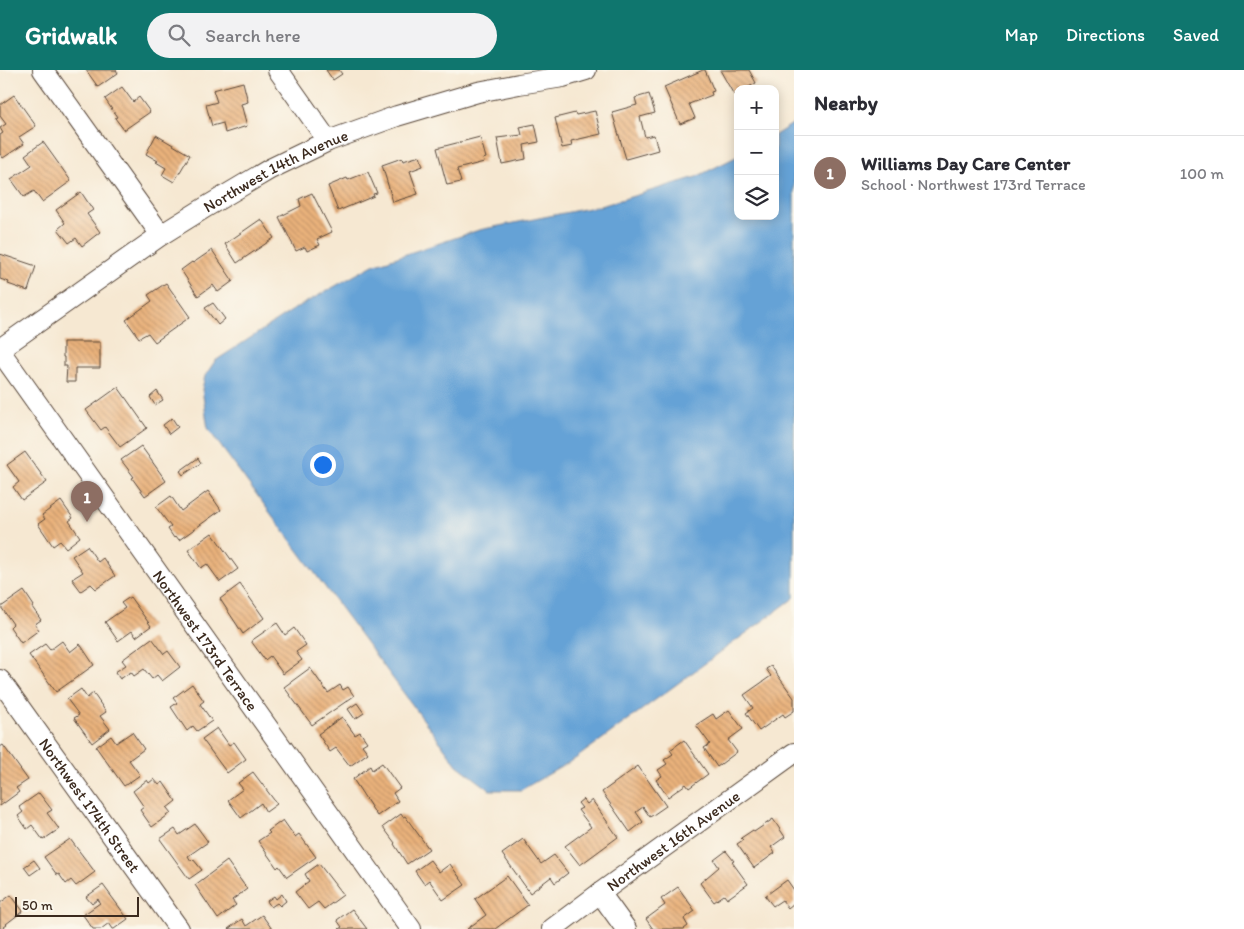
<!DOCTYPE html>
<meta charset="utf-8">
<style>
body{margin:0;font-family:Itim,sans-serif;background:#f2f2f3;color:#2b2b33}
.controls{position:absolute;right:15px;top:15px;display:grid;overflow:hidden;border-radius:10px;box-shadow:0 2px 12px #0003}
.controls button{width:45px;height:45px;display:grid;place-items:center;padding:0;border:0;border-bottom:1px solid #e1e1e2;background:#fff;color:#2b2b33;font:25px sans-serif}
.scale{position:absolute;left:15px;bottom:12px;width:124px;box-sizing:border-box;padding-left:5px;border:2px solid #3b2a1e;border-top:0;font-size:14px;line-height:18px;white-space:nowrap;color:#3b2a1e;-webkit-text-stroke:4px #fbf7ec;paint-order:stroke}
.you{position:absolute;left:322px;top:394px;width:18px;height:18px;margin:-12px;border:4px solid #fff;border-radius:50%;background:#1a73e8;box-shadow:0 0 0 8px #1a73e833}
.badge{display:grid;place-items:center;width:32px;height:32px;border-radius:50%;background:#0f766e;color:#fff;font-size:16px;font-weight:700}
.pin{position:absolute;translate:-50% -41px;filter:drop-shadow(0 1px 2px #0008)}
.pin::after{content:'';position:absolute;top:26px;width:18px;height:15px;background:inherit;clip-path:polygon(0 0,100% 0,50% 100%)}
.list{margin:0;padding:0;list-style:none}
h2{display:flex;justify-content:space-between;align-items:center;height:65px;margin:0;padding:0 20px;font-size:21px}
h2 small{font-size:16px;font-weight:400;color:#7c7c81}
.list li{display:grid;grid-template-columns:32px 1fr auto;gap:15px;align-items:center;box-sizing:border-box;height:75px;padding:0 20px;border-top:1px solid #e1e1e2}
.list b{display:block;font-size:19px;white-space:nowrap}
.list p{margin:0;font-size:16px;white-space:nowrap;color:#7c7c81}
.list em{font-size:16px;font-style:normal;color:#7c7c81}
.icon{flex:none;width:28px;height:28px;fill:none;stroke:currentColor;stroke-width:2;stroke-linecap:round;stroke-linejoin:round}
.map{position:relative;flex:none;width:794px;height:859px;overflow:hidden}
header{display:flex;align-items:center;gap:30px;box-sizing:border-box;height:70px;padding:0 25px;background:#0f766e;color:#fff}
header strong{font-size:24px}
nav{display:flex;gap:28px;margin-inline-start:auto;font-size:18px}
.search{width:350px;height:45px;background:#f2f2f3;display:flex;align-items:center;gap:12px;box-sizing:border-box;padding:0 18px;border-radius:28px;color:#7c7c81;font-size:19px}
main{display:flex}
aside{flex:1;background:#fff}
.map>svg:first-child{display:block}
</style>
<header>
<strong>Gridwalk</strong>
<div class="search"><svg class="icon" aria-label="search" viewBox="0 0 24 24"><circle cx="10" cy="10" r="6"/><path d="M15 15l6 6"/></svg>Search here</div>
<nav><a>Map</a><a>Directions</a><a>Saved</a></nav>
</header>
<main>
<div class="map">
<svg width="794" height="859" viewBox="0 0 794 859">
<defs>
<pattern id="building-back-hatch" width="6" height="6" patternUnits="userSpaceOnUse" patternTransform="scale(1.25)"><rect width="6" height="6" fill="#eab27c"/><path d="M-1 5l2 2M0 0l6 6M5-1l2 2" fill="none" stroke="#bf9165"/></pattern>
</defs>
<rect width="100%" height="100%" fill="#fbf7ec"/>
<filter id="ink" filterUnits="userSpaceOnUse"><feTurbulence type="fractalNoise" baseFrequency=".02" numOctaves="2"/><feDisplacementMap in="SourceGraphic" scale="10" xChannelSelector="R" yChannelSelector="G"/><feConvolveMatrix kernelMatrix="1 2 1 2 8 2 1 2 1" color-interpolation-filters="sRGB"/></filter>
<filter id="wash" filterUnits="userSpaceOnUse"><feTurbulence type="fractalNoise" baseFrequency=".0096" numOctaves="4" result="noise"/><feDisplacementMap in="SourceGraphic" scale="20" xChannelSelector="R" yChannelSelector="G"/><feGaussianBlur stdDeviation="1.12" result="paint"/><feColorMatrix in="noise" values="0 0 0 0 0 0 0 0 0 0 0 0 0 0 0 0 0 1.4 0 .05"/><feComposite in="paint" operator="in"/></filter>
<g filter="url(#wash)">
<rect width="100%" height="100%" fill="#f6e8d2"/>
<polygon fill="#65a2d6" stroke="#50667a" points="794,53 794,528 575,689 521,720 490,720 457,695 208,359 202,319 205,306 215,291 296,238 373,195 479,160 604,135 696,107 738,86 738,146 775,146 775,65"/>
<g id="blocks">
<g fill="url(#building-back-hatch)">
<polygon points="86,0 116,0 118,3 98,17"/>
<polygon points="326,0 339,0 342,4 333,10"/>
<polygon points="703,0 705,0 714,21 711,22 712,25 689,34 695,48 680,54 664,17"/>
<polygon points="720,0 749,0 756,13 745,19 738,19 738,23 734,25"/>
<polygon points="243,12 248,32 241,34 247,56 225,63 223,53 212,56 206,35 217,32 213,20"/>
<polygon points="122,17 133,32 139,27 150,42 124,60 115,48 117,47 105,29"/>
<polygon points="649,24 655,43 640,47 645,67 654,65 658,80 626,89 612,42 637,35 635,28"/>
<polygon points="14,25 36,56 19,67 24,74 3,88 0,84 0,65 3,63 0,58 6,54 0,46 0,35"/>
<polygon points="595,41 601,64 571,71 572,76 562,78 555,48 575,43 576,45"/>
<polygon points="535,54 539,72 524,75 526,89 502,94 497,68 522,65 520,57"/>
<polygon points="156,65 190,85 174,112 162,105 166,98 156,92 158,91 146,84"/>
<polygon points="480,67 486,88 483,89 484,92 457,99 461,112 447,115 437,78"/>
<polygon points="43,72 71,111 42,132 34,121 24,127 11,109 32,95 25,85"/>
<polygon points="420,86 423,96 410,101 418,124 393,132 382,95 402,88 403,91"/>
<polygon points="368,102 377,123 373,124 374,126 338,141 328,116 347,108 348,110"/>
<polygon points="81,122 93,140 87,144 100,162 82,176 76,168 69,173 58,159 65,153 56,140"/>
<polygon points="312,123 332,162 317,169 320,175 307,181 305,177 296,181 279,147 301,136 299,129"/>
<polygon points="261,149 274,168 237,193 225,174"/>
<polygon points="212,180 233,211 218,222 213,215 198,226 181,200 192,192 193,193"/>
<polygon points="0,184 36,196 28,221 8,214 9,212 0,209"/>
<polygon points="166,213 190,247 155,272 148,263 139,268 126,250 152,231 148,225"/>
<polygon points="213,233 225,249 218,255 205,238"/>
<polygon points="63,272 100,272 100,298 75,298 75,312 66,312 67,296 64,296 64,287 63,287"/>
<polygon points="118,317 147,358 120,377 105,357 101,360 86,340"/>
<polygon points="157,321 163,330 155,335 150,327"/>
<polygon points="172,348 178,357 169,364 163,355"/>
<polygon points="141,376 166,411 145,426 132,408 134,407 121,390"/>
<polygon points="25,382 47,412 22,430 13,417 19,412 7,395"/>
<polygon points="198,388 201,393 183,405 180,401"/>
<polygon points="208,421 221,440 179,470 176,466 174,468 168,459 171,457 156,437 171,426 181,441"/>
<polygon points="61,431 73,448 69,451 80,467 66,478 60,471 53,476 38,454 45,449 42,445"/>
<polygon points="212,463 238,499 220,512 207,494 201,498 188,480"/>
<polygon points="87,476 98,492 103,488 115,506 96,519 91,514 81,521 72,509 83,502 72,486"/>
<polygon points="240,514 264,548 243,564 220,529"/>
<polygon points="24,521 34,536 32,537 41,550 35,554 39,560 21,573 10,557 13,554 1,537"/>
<polygon points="130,527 151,556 136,567 132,561 118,571 105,552 125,538 121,533"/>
<polygon points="277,553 285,565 294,558 306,575 296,582 302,590 283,604 270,586 265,590 251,571"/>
<polygon points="152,568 164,584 168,581 180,597 162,611 157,605 152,609 144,599 134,606 131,602 120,609 115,602 126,595 122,590"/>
<polygon points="62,571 70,582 80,574 94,595 56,622 29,585 45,574 50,580"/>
<polygon points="771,596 794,628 794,641 785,647 783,644 759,661 746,643 753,638 744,625 771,606 766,599"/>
<polygon points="310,598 328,623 340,615 343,620 348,617 354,626 312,655 284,617"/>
<polygon points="192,614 204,631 200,634 212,651 197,661 193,656 187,661 171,637 177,633 173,628"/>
<polygon points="81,619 87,628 93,623 106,642 100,646 110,659 92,673 74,648 79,645 67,629"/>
<polygon points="357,633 364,643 355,649 348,639"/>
<polygon points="729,640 743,659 728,670 737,682 717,697 704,678 710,674 696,655 713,644 716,649"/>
<polygon points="342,647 355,665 360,662 367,672 362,675 368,683 350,696 336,678 330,682 318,664"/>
<polygon points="217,658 229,675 234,672 246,689 227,703 202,669"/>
<polygon points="132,662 144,679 129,690 140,705 124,716 96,677 111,666 116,673"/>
<polygon points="684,670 708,704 689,718 686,714 668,727 656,710 662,706 658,700 667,694 664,690 673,684 670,680"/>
<polygon points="3,675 28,710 16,718 19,722 0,736 0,677"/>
<polygon points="382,693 400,718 393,723 398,731 377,746 353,709 370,696 372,700"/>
<polygon points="638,696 666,736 650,747 643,737 636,742 643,752 630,762 602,722"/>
<polygon points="253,702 277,734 266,742 261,733 241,748 228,730 243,719 238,713"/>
<polygon points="154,709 159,715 163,712 176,731 167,738 171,743 152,757 140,740 144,737 133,721 147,710 149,713"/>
<polygon points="39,723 52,740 47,743 59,759 43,770 32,755 27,759 18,746 23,742 19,737"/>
<polygon points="583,729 587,734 592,730 618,767 580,795 565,776 591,757 578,740 582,738 578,733"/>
<polygon points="401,744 403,747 405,746 429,779 407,794 394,774 395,773 383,757"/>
<polygon points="773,749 785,767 771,777 775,783 754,798 737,774 743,770 741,768 753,760 754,762"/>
<polygon points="283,750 295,767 299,764 316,787 287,807 279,796 277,798 258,771 270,763 268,761"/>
<polygon points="195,754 208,772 188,786 191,791 193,789 202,800 189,809 160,769 175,759 179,765"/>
<polygon points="70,769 95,802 76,816 71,810 66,814 59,804 57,805 44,787"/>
<polygon points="523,769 541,794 554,785 568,803 555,813 551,807 530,823 502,784"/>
<polygon points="726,781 734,791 732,792 748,814 727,829 724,825 714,832 700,813 719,797 714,790"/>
<polygon points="34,790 40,798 30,805 24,797"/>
<polygon points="430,790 439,802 450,794 465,815 443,830 429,810 424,814 415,801"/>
<polygon points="227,791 247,819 232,830 236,835 218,849 195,815"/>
<polygon points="319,794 343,825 324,839 318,832 308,839 295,822 309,811 305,804"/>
<polygon points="507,806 528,835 495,859 467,859 486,845 475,829"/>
<polygon points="787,810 794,820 794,833 788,838 782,830 773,836 765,826"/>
<polygon points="103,815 128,849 114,859 113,859 109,853 101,859 93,859 83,845 100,833 98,829 92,834 86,827"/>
<polygon points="678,817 695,841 684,849 688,856 684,859 653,859 646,849 665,835 661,829"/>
<polygon points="282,824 286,831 280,836 277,833 271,837 267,831 274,826 276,829"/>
<polygon points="11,825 23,841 6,854 7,855 4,857 5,859 0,859 0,833"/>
<polygon points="352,839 367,859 339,859 342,857 337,850"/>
<polygon points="262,845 272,859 228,859 242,849 246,856"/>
</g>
</g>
</g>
<g filter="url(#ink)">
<use href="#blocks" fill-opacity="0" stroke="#574639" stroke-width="1"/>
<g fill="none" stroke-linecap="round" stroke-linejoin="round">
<g stroke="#574639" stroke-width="22">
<g id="minor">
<polyline points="43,0 161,165"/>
<polyline points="278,0 328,71"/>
<path id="s1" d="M0,279L161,165L206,137L270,99L328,71L397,46L478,22L519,14L563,7L586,0"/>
<path id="s2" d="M0,281L411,859"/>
<path id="s3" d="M0,610L179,859"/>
<polyline points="600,823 626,859"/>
<path id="s4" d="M552,859L600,823L794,683"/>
</g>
</g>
<use href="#minor" stroke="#fff" stroke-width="20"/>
</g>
</g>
<g text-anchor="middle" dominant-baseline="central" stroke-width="4" stroke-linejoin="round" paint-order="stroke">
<g font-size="16" fill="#3b2a1e" stroke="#fbf7ec">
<text stroke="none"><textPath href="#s1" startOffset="329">Northwest 14th Avenue</textPath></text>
<text stroke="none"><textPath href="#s2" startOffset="355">Northwest 173rd Terrace</textPath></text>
<text stroke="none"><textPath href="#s3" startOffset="154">Northwest 174th Street</textPath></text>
<text stroke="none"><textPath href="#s4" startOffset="150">Northwest 16th Avenue</textPath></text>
</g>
</g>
</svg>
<div class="controls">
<button>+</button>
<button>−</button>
<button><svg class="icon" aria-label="layers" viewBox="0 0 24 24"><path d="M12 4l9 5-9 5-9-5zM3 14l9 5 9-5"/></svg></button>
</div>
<div class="scale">50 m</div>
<div class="you"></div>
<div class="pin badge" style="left:87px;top:452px;background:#8d6e63">1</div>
</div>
<aside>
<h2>Nearby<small></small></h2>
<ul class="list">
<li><span class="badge" style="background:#8d6e63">1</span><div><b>Williams Day Care Center</b><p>School · Northwest 173rd Terrace</p></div><em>100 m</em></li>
</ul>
</aside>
</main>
